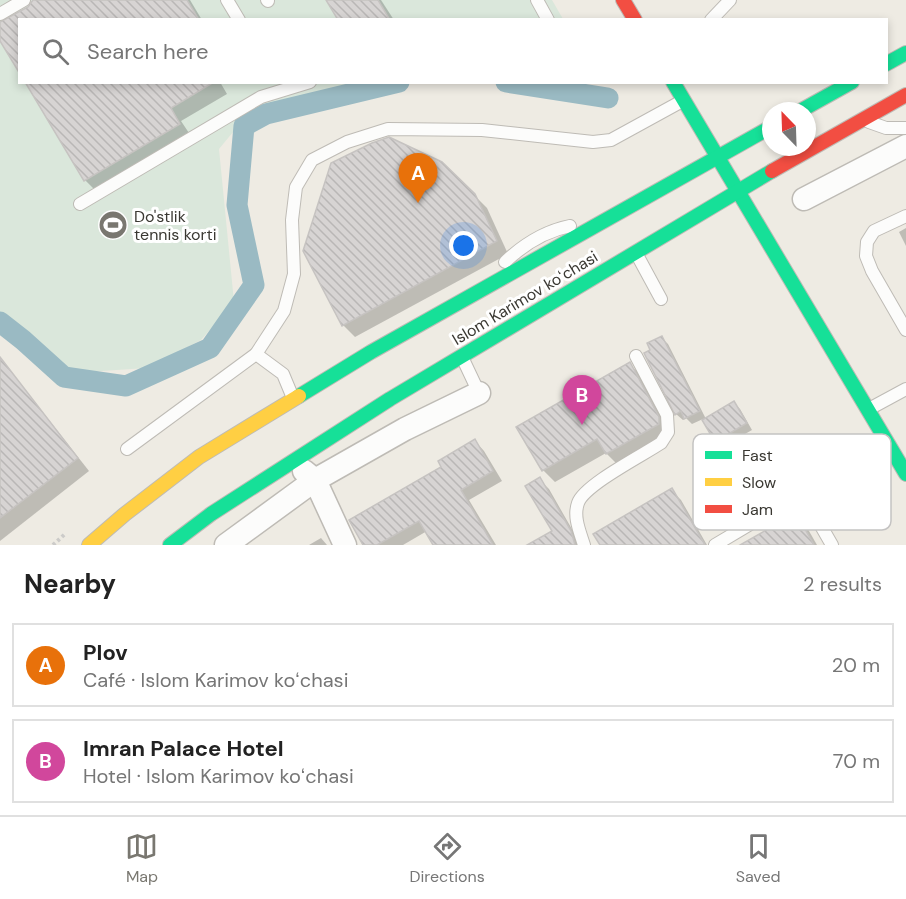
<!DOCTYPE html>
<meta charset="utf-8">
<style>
body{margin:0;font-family:"DM Sans",sans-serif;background:#f2f2f2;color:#222}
.compass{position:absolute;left:762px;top:102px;width:54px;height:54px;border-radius:50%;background:#fff;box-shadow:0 3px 9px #0003;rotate:337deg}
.you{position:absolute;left:464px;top:246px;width:21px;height:21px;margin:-15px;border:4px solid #fff;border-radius:50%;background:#1a73e8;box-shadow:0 0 0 9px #1a73e833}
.badge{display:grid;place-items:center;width:39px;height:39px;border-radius:50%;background:#797770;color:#fff;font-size:20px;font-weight:700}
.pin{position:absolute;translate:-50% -50px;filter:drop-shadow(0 2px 3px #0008)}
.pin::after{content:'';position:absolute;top:32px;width:21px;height:18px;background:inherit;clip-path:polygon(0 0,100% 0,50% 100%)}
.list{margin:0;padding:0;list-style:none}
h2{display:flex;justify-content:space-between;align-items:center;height:78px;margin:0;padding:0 24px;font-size:26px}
h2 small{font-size:20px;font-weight:400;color:#767676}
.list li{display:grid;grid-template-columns:39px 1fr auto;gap:18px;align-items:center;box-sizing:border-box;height:84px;margin:0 12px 12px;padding:0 12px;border:2px solid #e0e0e0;border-radius:0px}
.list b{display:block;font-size:22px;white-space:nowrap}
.list p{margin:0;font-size:20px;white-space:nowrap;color:#767676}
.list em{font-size:20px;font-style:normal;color:#767676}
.icon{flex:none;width:33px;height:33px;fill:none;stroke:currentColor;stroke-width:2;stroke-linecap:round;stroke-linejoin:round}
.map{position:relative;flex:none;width:906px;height:545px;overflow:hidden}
.search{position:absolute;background:#fff;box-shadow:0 3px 9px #0003;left:18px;right:18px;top:18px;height:66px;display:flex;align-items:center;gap:15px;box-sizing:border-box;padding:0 21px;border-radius:0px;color:#767676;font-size:22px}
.sheet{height:270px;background:#fff}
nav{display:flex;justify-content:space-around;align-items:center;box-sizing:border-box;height:84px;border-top:2px solid #e0e0e0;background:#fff;font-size:16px;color:#767676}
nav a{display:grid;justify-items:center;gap:3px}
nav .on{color:#797770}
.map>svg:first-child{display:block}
</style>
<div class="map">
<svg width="906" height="545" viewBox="0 0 906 545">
<defs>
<pattern id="building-back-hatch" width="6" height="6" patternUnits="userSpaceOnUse" patternTransform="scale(1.5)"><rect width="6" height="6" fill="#d7d4d3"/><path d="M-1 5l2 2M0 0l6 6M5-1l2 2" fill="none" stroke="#b9b7b6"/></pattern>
</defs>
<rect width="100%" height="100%" fill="#eeebe3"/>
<polygon fill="#dae7db" points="0,0 552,0 563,19 20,20 20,82 361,83 252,109 219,149 234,302 201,340 147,368 71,373 43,349 0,316"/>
<g fill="#0003">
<polygon points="36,0 190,0 202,20 20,20 0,38 0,23 29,8"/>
<polygon points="328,0 381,0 394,20 340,20"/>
<polygon points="27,82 220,82 227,94 181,121 191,136 97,192 85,180"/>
<polygon points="474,195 487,208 508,254 355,337 343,325"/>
<polygon points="906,228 906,246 899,232"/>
<polygon points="662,338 668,344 706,419 734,403 740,409 752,430 722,447 716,441 703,419 692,424 686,418 683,420 676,414 652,350"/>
<polygon points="0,358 89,471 0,541"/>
<polygon points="629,364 642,376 670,431 619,466 606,453 555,482 543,470"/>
<polygon points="475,441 484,451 502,481 469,500 496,545 435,545 427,531 403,545 365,545 351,520 443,468"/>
<polygon points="539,479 549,489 581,545 530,545 554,531"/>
<polygon points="671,490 681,500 707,545 602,545 595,535"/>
<polygon points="796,515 805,524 817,545 743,545"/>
<polygon points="321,538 327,545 309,545"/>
</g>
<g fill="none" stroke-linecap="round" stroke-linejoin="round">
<g stroke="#9abac3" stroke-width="21">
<polyline points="506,82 608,98"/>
<polyline points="0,322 23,340 64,377 126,386 210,348 254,285 237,205 244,126 266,114 399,82"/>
</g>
</g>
<g fill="url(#building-back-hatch)" stroke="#c6c3c1" stroke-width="1.5">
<polygon points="33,0 187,0 199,20 20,20 20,74 0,41 0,22 28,7"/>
<polygon points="326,0 378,0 390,20 338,20"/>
<polygon points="25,82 214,82 171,108 180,124 84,181"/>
<polygon points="389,137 442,162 475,194 497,241 342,326 303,251 331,163 372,143"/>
<polygon points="662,336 700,411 684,419 681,411 675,415 644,353 650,350 647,343"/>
<polygon points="0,357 78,458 0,518"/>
<polygon points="630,362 659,417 659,424 606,454 597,439 542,471 516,427"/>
<polygon points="734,401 747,423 715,442 702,420"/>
<polygon points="475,439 493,471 461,490 493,545 433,545 419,521 377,545 363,545 349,520 441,467 438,461"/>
<polygon points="540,477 571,531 575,545 527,545 552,531 525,486"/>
<polygon points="672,488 705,545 600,545 593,534"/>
<polygon points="796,513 814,545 740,545"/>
</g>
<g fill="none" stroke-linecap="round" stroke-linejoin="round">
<g stroke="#bebbb5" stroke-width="14">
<g id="lane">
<polyline points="227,0 239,20"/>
<polyline points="267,0 268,1"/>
<polyline points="537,0 548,20"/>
<polyline points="0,14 24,0"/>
<polyline points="711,20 730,0"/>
<polyline points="869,122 886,128 906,128"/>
<polyline points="80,204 261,97 310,82"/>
<polyline points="906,216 874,231 867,242 866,256 872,271 906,330"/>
<polyline points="636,253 661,299"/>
<path d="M505,262C523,245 545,231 570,226"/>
<polyline points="256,354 284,311 294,274 292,220 296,187 312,160 347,142 388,129 482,130 593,142 611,140 684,100"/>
<polyline points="462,357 479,393"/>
<polyline points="869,409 906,389"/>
<polyline points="127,449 256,354 283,374 293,398"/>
<path d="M584,545C580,532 573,517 578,503C584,485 643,455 661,443L668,432L667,415L636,356"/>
<polyline points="715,545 789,501 798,499 809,505 832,545"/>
</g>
</g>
<g stroke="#bebbb5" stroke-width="25">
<g id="street">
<polyline points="804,199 906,146"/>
<polyline points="304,471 315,480 345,545"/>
<polyline points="226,545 315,480 405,429 479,393"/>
</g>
</g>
<g stroke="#bebbb5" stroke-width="16">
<g id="fast">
<polyline points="886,64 906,53"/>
<polyline points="673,82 906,474"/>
<polyline points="800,111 852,82"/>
<polyline points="299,396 371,352 771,127"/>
<polyline points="170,545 211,514 390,399 772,171"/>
</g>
</g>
<g stroke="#bebbb5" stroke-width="16">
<polyline id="slow" points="89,545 125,514 199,457 299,396"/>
</g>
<g stroke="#bebbb5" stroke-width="16">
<g id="jam">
<polyline points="623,0 635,20"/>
<polyline points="772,171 906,95"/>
</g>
</g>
<polyline stroke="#cccbc9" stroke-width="4" stroke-dasharray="3 3" stroke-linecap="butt" points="53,545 65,534"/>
<use href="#lane" stroke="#fcfcfb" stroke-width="12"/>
<use href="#street" stroke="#fcfcfb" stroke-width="22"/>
<use href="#fast" stroke="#16e098" stroke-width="14"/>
<use href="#slow" stroke="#ffcf43" stroke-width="14"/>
<use href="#jam" stroke="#f24e42" stroke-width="14"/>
</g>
<defs>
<g id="stadium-disc" transform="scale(1.5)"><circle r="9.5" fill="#797770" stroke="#fff"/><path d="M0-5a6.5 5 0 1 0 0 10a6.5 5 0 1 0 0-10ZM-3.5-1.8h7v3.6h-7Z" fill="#fff"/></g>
</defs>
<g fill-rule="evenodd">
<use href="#stadium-disc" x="113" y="225"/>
</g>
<g text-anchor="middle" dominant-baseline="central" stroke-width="6" stroke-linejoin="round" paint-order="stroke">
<g font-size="16" fill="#3a3832" stroke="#fff" text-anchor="start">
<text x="134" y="216">Do'stlik<tspan x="134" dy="18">tennis korti</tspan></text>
</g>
<g font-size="16" fill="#3a3832" stroke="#fff">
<text transform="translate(525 298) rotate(-31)">Islom Karimov koʻchasi</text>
</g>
</g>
<rect x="693" y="434" width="198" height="96" rx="9" fill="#fff" stroke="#c4c3c2" stroke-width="1.5"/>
<rect x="705" y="451" width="27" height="8" fill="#16e098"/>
<rect x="705" y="478" width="27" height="8" fill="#ffcf43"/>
<rect x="705" y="505" width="27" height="8" fill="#f24e42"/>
<g font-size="16" fill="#3a3832">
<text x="742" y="461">Fast</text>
<text x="742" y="488">Slow</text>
<text x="742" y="515">Jam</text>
</g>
</svg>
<svg class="compass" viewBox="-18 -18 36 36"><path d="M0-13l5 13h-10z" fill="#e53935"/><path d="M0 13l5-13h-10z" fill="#767676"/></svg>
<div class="you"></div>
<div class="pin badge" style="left:418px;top:203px;background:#e8710a">A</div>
<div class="pin badge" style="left:582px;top:425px;background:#d1479c">B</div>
<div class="search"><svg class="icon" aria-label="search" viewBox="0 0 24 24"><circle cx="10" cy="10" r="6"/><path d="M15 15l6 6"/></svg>Search here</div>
</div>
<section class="sheet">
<h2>Nearby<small>2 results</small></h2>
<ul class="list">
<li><span class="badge" style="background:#e8710a">A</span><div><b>Plov</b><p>Café · Islom Karimov koʻchasi</p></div><em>20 m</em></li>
<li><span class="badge" style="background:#d1479c">B</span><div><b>Imran Palace Hotel</b><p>Hotel · Islom Karimov koʻchasi</p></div><em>70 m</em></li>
</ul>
</section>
<nav>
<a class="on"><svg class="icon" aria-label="map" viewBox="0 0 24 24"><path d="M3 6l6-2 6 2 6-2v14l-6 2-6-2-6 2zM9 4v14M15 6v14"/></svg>Map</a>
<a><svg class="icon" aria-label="directions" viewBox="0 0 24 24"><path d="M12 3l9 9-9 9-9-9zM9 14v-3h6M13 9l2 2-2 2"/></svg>Directions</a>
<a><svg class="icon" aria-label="saved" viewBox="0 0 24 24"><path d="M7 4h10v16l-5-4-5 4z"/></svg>Saved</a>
</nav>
